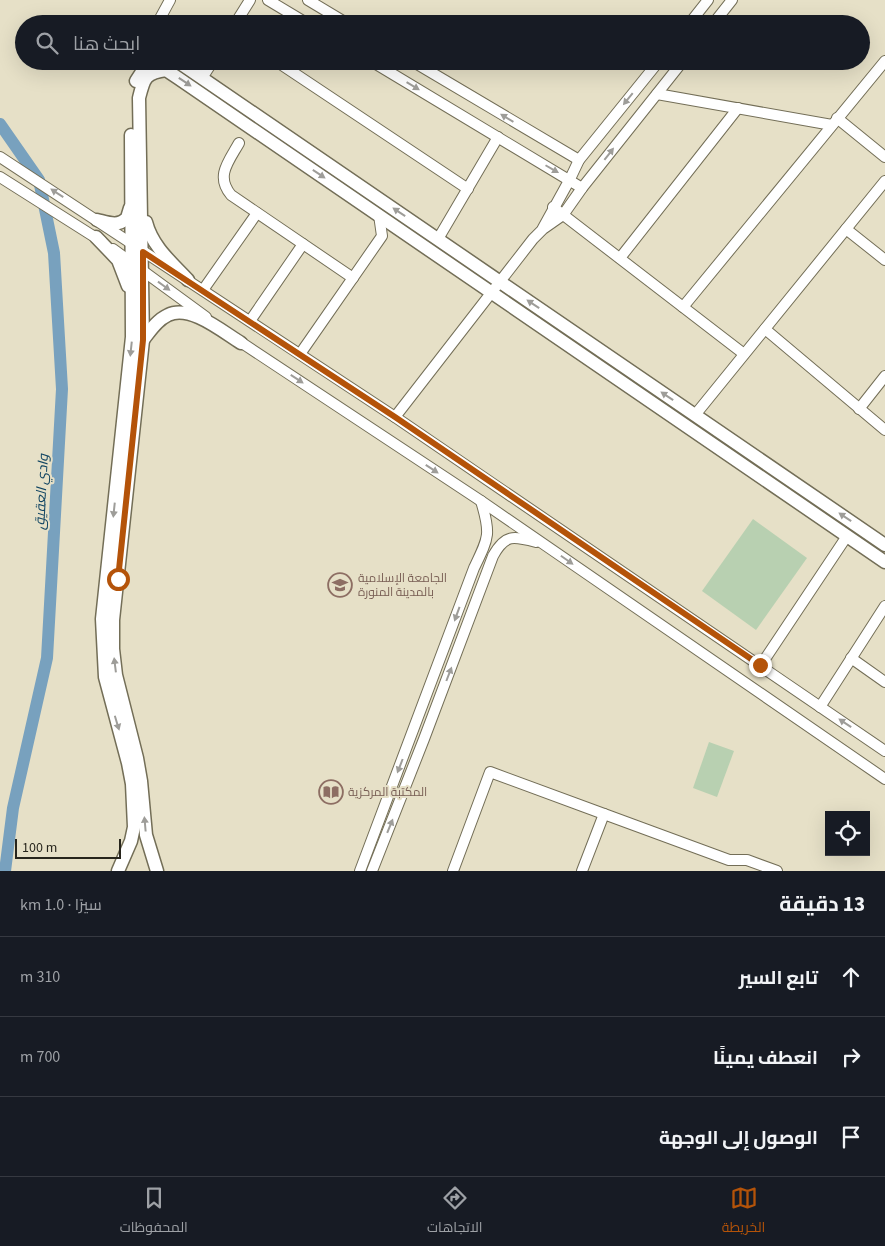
<!DOCTYPE html>
<html lang="ar">
<meta charset="utf-8">
<style>
body{margin:0;font-family:"Source Sans 3",Cairo,sans-serif;background:#242831;color:#f1f3f6;direction:rtl}
.controls{position:absolute;right:15px;bottom:15px;display:grid;overflow:hidden;border-radius:0px;box-shadow:0 5px 20px #0002}
.controls button{width:45px;height:45px;display:grid;place-items:center;padding:0;border:0;border-bottom:1px solid #363941;background:#171b24;color:#f1f3f6;font:25px sans-serif}
.scale{position:absolute;left:15px;bottom:12px;width:106px;box-sizing:border-box;padding-left:5px;border:2px solid #27251c;border-top:0;font-size:14px;line-height:18px;white-space:nowrap;color:#27251c;-webkit-text-stroke:4px #e6e0c7;paint-order:stroke}
.stop{position:absolute;width:15px;height:15px;margin:-11px;border:4px solid #b45309;border-radius:50%;background:#fff}
.stop.end{background:#b45309;border-color:#fff;box-shadow:0 1px 5px #0008}
.list{margin:0;padding:0;list-style:none}
h2{display:flex;justify-content:space-between;align-items:center;height:65px;margin:0;padding:0 20px;font-size:21px}
h2 small{font-size:16px;font-weight:400;color:#9ea1a6}
.list li{display:grid;grid-template-columns:32px 1fr auto;gap:15px;align-items:center;box-sizing:border-box;height:80px;padding:0 20px;border-top:1px solid #363941}
.list b{display:block;font-size:19px;white-space:nowrap}
.list em{font-size:16px;font-style:normal;color:#9ea1a6}
.icon{flex:none;width:28px;height:28px;fill:none;stroke:currentColor;stroke-width:2;stroke-linecap:round;stroke-linejoin:round}
.map{position:relative;flex:none;width:885px;height:871px;overflow:hidden;direction:ltr}
.search{position:absolute;background:#171b24;box-shadow:0 5px 20px #0002;left:15px;right:15px;top:15px;height:55px;display:flex;align-items:center;gap:12px;box-sizing:border-box;padding:0 18px;border-radius:28px;color:#9ea1a6;font-size:19px}
.sheet{height:305px;background:#171b24}
nav{display:flex;justify-content:space-around;align-items:center;box-sizing:border-box;height:70px;border-top:1px solid #363941;background:#171b24;font-size:14px;color:#9ea1a6}
nav a{display:grid;justify-items:center;gap:2px}
nav .on{color:#b45309}
.map>svg:first-child{display:block}
</style>
<div class="map">
<svg width="885" height="871" viewBox="0 0 885 871">
<rect width="100%" height="100%" fill="#e6e0c7"/>
<g fill="#b8d0b1">
<polygon points="753,519 807,558 756,630 702,591"/>
<polygon points="709,742 734,751 717,797 693,788"/>
</g>
<g fill="none" stroke-linecap="round" stroke-linejoin="round">
<polyline stroke="#78a1be" stroke-width="12" points="0,124 39,180 54,253 62,389 47,658 13,808 5,871"/>
<g stroke="#736e57" stroke-width="12">
<g id="minor">
<polyline points="268,0 308,24"/>
<polyline points="308,0 348,24"/>
<polyline points="157,24 170,0"/>
<polyline points="235,24 250,0"/>
<polyline points="689,24 708,0"/>
<polyline points="713,24 732,0"/>
<polyline points="276,61 468,189"/>
<polyline points="371,61 582,188"/>
<polyline points="412,61 579,160"/>
<polyline points="202,78 213,61"/>
<polyline points="657,94 832,125"/>
<polyline points="837,118 885,157"/>
<path d="M239,143C229,161 215,176 231,195L353,278"/>
<polyline points="0,157 395,417 885,751"/>
<polyline points="0,177 101,241"/>
<polyline points="553,207 744,354"/>
<polyline points="543,228 570,179 579,160 659,61"/>
<polyline points="846,229 885,260"/>
<polyline points="438,239 498,137"/>
<polyline points="113,249 206,317"/>
<polyline points="620,258 738,108"/>
<polyline points="203,290 257,213"/>
<polyline points="683,307 885,61"/>
<polyline points="250,321 303,244"/>
<polyline points="765,329 885,430"/>
<polyline points="236,339 481,501 885,779"/>
<polyline points="300,354 382,236 379,215"/>
<polyline points="859,409 885,376"/>
<polyline points="695,415 885,181"/>
<polyline points="395,417 533,239 543,229 563,215 582,188 683,61"/>
<polyline points="851,658 885,682"/>
<polyline points="761,665 847,536"/>
<polyline points="820,707 885,606"/>
<path d="M360,871L474,568C489,537 491,534 481,501"/>
<path d="M372,871L424,739L493,556C505,534 513,536 536,542"/>
<polyline points="453,871 490,772 604,814"/>
<polyline points="582,871 604,814 729,860 747,860 777,871"/>
</g>
</g>
<g stroke="#736e57" stroke-width="15">
<g id="major">
<polyline points="177,61 885,545"/>
<polyline points="136,81 147,64 151,61"/>
<path d="M97,220C109,223 118,227 127,218L130,208"/>
<path d="M146,222C152,246 171,262 188,280"/>
<polyline points="96,237 118,260 128,286"/>
<path d="M143,340C150,331 157,320 168,315C190,304 223,332 241,343"/>
<polyline points="118,871 131,841 134,827 132,784 128,763 105,677 102,619 132,337 131,135"/>
<path d="M157,871L146,835L141,781L137,758L116,675L113,649V620L143,340L139,98C144,78 145,73 166,70L178,78L885,562"/>
</g>
</g>
<use href="#minor" stroke="#fff" stroke-width="10"/>
<use href="#major" stroke="#fff" stroke-width="12"/>
</g>
<defs><path id="oneway-solid" d="M-6-.8H1V-3.2L6.5 0L1 3.2V.8H-6Z" transform="scale(1.25)"/></defs>
<g fill="#9e9d99">
<use href="#oneway-solid" transform="translate(185 82) rotate(34)"/>
<use href="#oneway-solid" transform="translate(413 86) rotate(31)"/>
<use href="#oneway-solid" transform="translate(628 99) rotate(129)"/>
<use href="#oneway-solid" transform="translate(507 118) rotate(-149)"/>
<use href="#oneway-solid" transform="translate(609 154) rotate(-52)"/>
<use href="#oneway-solid" transform="translate(552 169) rotate(30)"/>
<use href="#oneway-solid" transform="translate(319 174) rotate(34)"/>
<use href="#oneway-solid" transform="translate(57 193) rotate(-147)"/>
<use href="#oneway-solid" transform="translate(399 212) rotate(-146)"/>
<use href="#oneway-solid" transform="translate(164 286) rotate(36)"/>
<use href="#oneway-solid" transform="translate(533 304) rotate(-146)"/>
<use href="#oneway-solid" transform="translate(131 349) rotate(96)"/>
<use href="#oneway-solid" transform="translate(297 379) rotate(33)"/>
<use href="#oneway-solid" transform="translate(667 396) rotate(-146)"/>
<use href="#oneway-solid" transform="translate(432 469) rotate(33)"/>
<use href="#oneway-solid" transform="translate(114 510) rotate(96)"/>
<use href="#oneway-solid" transform="translate(845 517) rotate(-146)"/>
<use href="#oneway-solid" transform="translate(567 560) rotate(35)"/>
<use href="#oneway-solid" transform="translate(457 614) rotate(110)"/>
<use href="#oneway-solid" transform="translate(115 665) rotate(-97)"/>
<use href="#oneway-solid" transform="translate(449 674) rotate(-69)"/>
<use href="#oneway-solid" transform="translate(117 723) rotate(73)"/>
<use href="#oneway-solid" transform="translate(845 723) rotate(-146)"/>
<use href="#oneway-solid" transform="translate(400 766) rotate(111)"/>
<use href="#oneway-solid" transform="translate(145 824) rotate(-95)"/>
<use href="#oneway-solid" transform="translate(390 826) rotate(-68)"/>
</g>
<g fill="none" stroke-linecap="round" stroke-linejoin="round">
<polyline stroke="#b45309" stroke-width="6" points="118,579 143,340 143,252 395,417 760,665"/>
</g>
<defs>
<g id="university-ring" transform="scale(1.25)"><circle r="9.5" fill="#e6e0c7" stroke="#8d6e63" stroke-width="1.5"/><path d="M0-5L7-2L0 1L-7-2ZM-4 1L0 2.5L4 1V4Q0 6-4 4Z" fill="#8d6e63"/></g>
<g id="library-ring" transform="scale(1.25)"><circle r="9.5" fill="#e6e0c7" stroke="#8d6e63" stroke-width="1.5"/><path d="M-6-4Q-3-5.5-.7-3.5V5Q-3 3-6 4ZM6-4Q3-5.5 .7-3.5V5Q3 3 6 4Z" fill="#8d6e63"/></g>
</defs>
<g fill-rule="evenodd">
<use href="#university-ring" x="340" y="585"/>
<use href="#library-ring" x="331" y="792"/>
</g>
<g text-anchor="middle" dominant-baseline="central" stroke-width="4" stroke-linejoin="round" paint-order="stroke">
<g font-size="12" fill="#785e54" stroke="#e6e0c7" text-anchor="start">
<text x="358" y="578">الجامعة الإسلامية<tspan x="358" dy="14">بالمدينة المنورة</tspan></text>
<text x="348" y="792">المكتبة المركزية</text>
</g>
<g font-size="14" font-style="italic" fill="#104462" stroke="#e6e0c7">
<text transform="translate(42 492) rotate(-87)">وادي العقيق</text>
</g>
</g>
</svg>
<div class="controls">
<button><svg class="icon" aria-label="locate" viewBox="0 0 24 24"><circle cx="12" cy="12" r="6"/><path d="M12 2v4M12 18v4M2 12h4M18 12h4"/></svg></button>
</div>
<div class="scale">100 m</div>
<div class="stop" style="left:118px;top:579px"></div>
<div class="stop end" style="left:760px;top:665px"></div>
<div class="search"><svg class="icon" aria-label="search" viewBox="0 0 24 24"><circle cx="10" cy="10" r="6"/><path d="M15 15l6 6"/></svg>ابحث هنا</div>
</div>
<section class="sheet">
<h2>13 دقيقة<small>سيرًا · 1.0 km</small></h2>
<ul class="list">
<li><svg class="icon" aria-label="ahead" viewBox="0 0 24 24"><path d="M12 20V5M6 11l6-6 6 6"/></svg><div><b>تابع السير</b></div><em>310 m</em></li>
<li><svg class="icon" aria-label="right" viewBox="0 0 24 24"><path d="M7 20v-9h11M14 6l5 5-5 5"/></svg><div><b>انعطف يمينًا</b></div><em>700 m</em></li>
<li><svg class="icon" aria-label="arrive" viewBox="0 0 24 24"><path d="M6 21V4h12l-3 4 3 4H6"/></svg><div><b>الوصول إلى الوجهة</b></div></li>
</ul>
</section>
<nav>
<a class="on"><svg class="icon" aria-label="map" viewBox="0 0 24 24"><path d="M3 6l6-2 6 2 6-2v14l-6 2-6-2-6 2zM9 4v14M15 6v14"/></svg>الخريطة</a>
<a><svg class="icon" aria-label="directions" viewBox="0 0 24 24"><path d="M12 3l9 9-9 9-9-9zM9 14v-3h6M13 9l2 2-2 2"/></svg>الاتجاهات</a>
<a><svg class="icon" aria-label="saved" viewBox="0 0 24 24"><path d="M7 4h10v16l-5-4-5 4z"/></svg>المحفوظات</a>
</nav>
